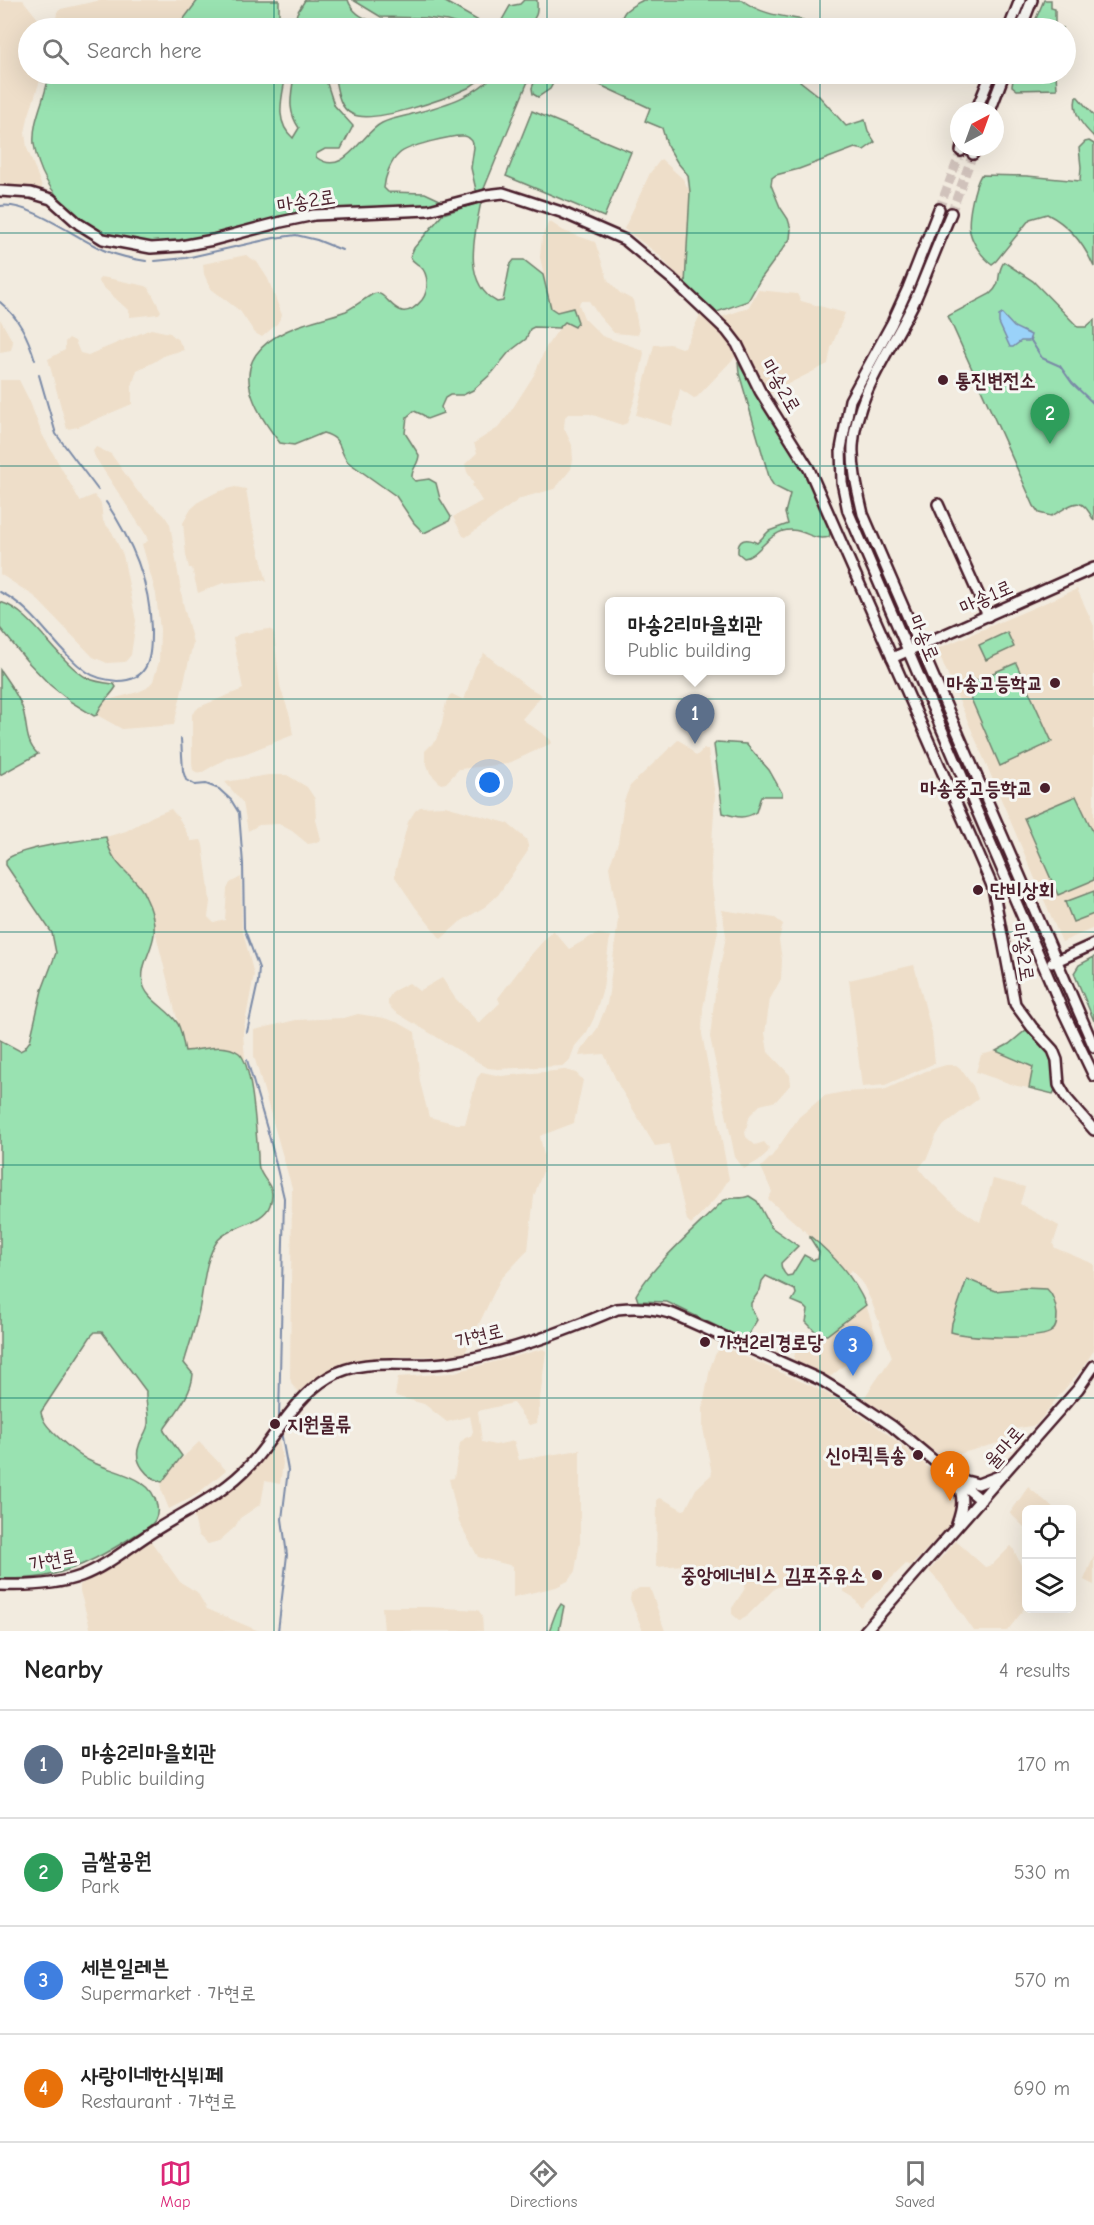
<!DOCTYPE html>
<meta charset="utf-8">
<style>
body{margin:0;font-family:"Comic Neue","Poor Story",sans-serif;background:#f6f6f6;color:#222}
.controls{position:absolute;right:18px;bottom:18px;display:grid;overflow:hidden;border-radius:9px;box-shadow:0 6px 24px #0002}
.controls button{width:54px;height:54px;display:grid;place-items:center;padding:0;border:0;border-bottom:2px solid #e0e0e0;background:#fff;color:#222;font:30px sans-serif}
.compass{position:absolute;left:950px;top:102px;width:54px;height:54px;border-radius:50%;background:#fff;box-shadow:0 6px 24px #0002;rotate:41deg}
.you{position:absolute;left:490px;top:783px;width:21px;height:21px;margin:-15px;border:4px solid #fff;border-radius:50%;background:#1a73e8;box-shadow:0 0 0 9px #1a73e833}
.badge{display:grid;place-items:center;width:39px;height:39px;border-radius:50%;background:#db2777;color:#fff;font-size:20px;font-weight:700}
.pin{position:absolute;translate:-50% -50px;filter:drop-shadow(0 2px 3px #0008)}
.pin::after{content:'';position:absolute;top:32px;width:21px;height:18px;background:inherit;clip-path:polygon(0 0,100% 0,50% 100%)}
.popup{position:absolute;left:605px;top:597px;width:180px;height:78px;box-sizing:border-box;display:grid;place-content:center;border-radius:9px;background:#fff;filter:drop-shadow(0 2px 4px #0005);font-size:20px;white-space:nowrap;color:#767676}
.popup b{font-size:22px;color:#222}
.popup::after{content:'';position:absolute;left:50%;top:100%;margin-left:-12px;border:12px solid transparent;border-top-color:#fff}
.list{margin:0;padding:0;list-style:none}
h2{display:flex;justify-content:space-between;align-items:center;height:78px;margin:0;padding:0 24px;font-size:26px}
h2 small{font-size:20px;font-weight:400;color:#767676}
.list li{display:grid;grid-template-columns:39px 1fr auto;gap:18px;align-items:center;box-sizing:border-box;height:108px;padding:0 24px;border-top:2px solid #e0e0e0}
.list b{display:block;font-size:22px;white-space:nowrap}
.list p{margin:0;font-size:20px;white-space:nowrap;color:#767676}
.list em{font-size:20px;font-style:normal;color:#767676}
.icon{flex:none;width:33px;height:33px;fill:none;stroke:currentColor;stroke-width:2;stroke-linecap:round;stroke-linejoin:round}
.map{position:relative;flex:none;width:1094px;height:1631px;overflow:hidden}
.search{position:absolute;background:#fff;box-shadow:0 6px 24px #0002;left:18px;right:18px;top:18px;height:66px;display:flex;align-items:center;gap:15px;box-sizing:border-box;padding:0 21px;border-radius:33px;color:#767676;font-size:22px}
.sheet{height:510px;background:#fff}
nav{display:flex;justify-content:space-around;align-items:center;box-sizing:border-box;height:84px;border-top:2px solid #e0e0e0;background:#fff;font-size:16px;color:#767676}
nav a{display:grid;justify-items:center;gap:3px}
nav .on{color:#db2777}
.map>svg:first-child{display:block}
</style>
<div class="map">
<svg width="1094" height="1631" viewBox="0 0 1094 1631">
<rect width="100%" height="100%" fill="#f2ebdf"/>
<filter id="ink" filterUnits="userSpaceOnUse"><feTurbulence type="fractalNoise" baseFrequency=".0167" numOctaves="2"/><feDisplacementMap in="SourceGraphic" scale="12" xChannelSelector="R" yChannelSelector="G"/><feConvolveMatrix kernelMatrix="1 2 1 2 8 2 1 2 1" color-interpolation-filters="sRGB"/></filter>
<g filter="url(#ink)">
<g fill="#eedec9" fill-rule="evenodd">
<polygon points="0,0 23,0 38,19 40,28 28,28 28,74 42,74 28,118 25,133 27,148 42,187 41,190 16,187 0,188"/>
<polygon points="101,0 198,0 183,20 169,28 64,28 56,20 57,12 61,9"/>
<polygon points="661,159 683,179 690,192 685,284 658,254 624,229 650,173"/>
<polygon points="549,221 564,231 595,242 608,280 620,293 633,300 639,332 637,335 614,333 599,316 589,301 580,301 579,305 584,318 602,336 643,350 644,353 635,398 627,423 622,425 590,414 568,414 565,417 564,428 572,445 573,460 571,469 559,484 554,489 521,498 466,537 463,536 453,517 482,501 472,485 474,483 467,472 465,464 477,453 474,443 498,428 509,414 534,375 546,347 563,323 575,326 573,308 557,312 550,305 540,257 542,237"/>
<polygon points="246,255 257,262 268,279 282,315 277,324 262,337 255,333 240,311 210,288 204,274 203,264"/>
<polygon points="102,277 146,286 149,288 161,311 159,314 130,317 128,310 101,285 98,280"/>
<polygon points="758,290 797,294 801,301 845,313 831,348 828,364 768,394 736,335 721,317 748,308"/>
<polygon points="700,315 721,332 736,356 697,397 694,398 680,389 672,426 636,415 654,345 670,344 681,348 685,347"/>
<polygon points="0,319 13,342 11,350 0,352"/>
<polygon points="151,329 170,333 179,341 184,350 165,355 154,362 137,370 132,386 132,404 78,427 67,429 48,359 65,350 65,342 69,338 75,341 80,353 88,355"/>
<polygon points="0,380 19,380 30,402 42,434 80,501 94,495 101,503 103,521 112,532 123,555 136,621 131,655 125,662 107,663 93,657 34,596 0,574"/>
<polygon points="96,447 111,454 138,492 164,515 170,524 183,603 193,643 174,725 122,729 97,715 104,701 138,692 147,688 153,681 159,662 160,630 156,594 142,544 148,541 146,535 95,457 93,451"/>
<polygon points="235,487 246,489 252,523 267,582 263,580 223,583 198,593 192,568 189,568 186,555 183,523 191,509 200,501 217,492"/>
<polygon points="1077,589 1094,626 1094,928 1062,942 937,649"/>
<polygon points="268,629 273,631 274,634 280,686 290,716 293,735 244,754 229,757 199,774 193,770 192,763 192,714 199,707 243,689 233,638 239,634"/>
<polygon points="484,653 526,686 542,695 522,719 550,739 552,743 507,764 459,769 446,783 441,784 430,773 425,759 425,751 436,740 442,723 446,702 450,695 452,694 464,700 475,667"/>
<polygon points="678,740 685,744 696,756 704,749 708,750 715,795 711,861 712,886 718,931 703,1008 702,1034 729,1179 717,1197 691,1224 687,1220 669,1144 655,1146 619,1086 604,1054 579,1056 581,1050 597,1029 607,1004 609,992 618,919 609,867 618,843 624,801 630,786"/>
<polygon points="268,775 287,775 307,787 315,799 316,820 321,839 319,842 308,844 292,831 279,824 259,825 248,831 243,803 225,782"/>
<polygon points="445,806 507,823 526,839 528,845 528,851 498,895 486,906 460,922 441,939 416,908 395,877 395,872 408,822 415,811 420,807"/>
<polygon points="171,809 180,820 191,841 201,840 203,845 208,882 210,902 208,917 214,923 225,920 227,889 230,883 241,877 242,928 254,975 243,1033 245,1059 239,1053 185,1051 147,898 138,886 119,867 108,849 106,837 126,831 153,816"/>
<polygon points="722,910 775,918 783,924 779,940 782,960 781,979 770,999 765,1033 768,1052 790,1075 791,1084 776,1101 760,1105 750,1115 745,1132 746,1137 755,1145 764,1142 769,1148 768,1152 758,1161 744,1169 735,1157 710,1037 715,994 726,936"/>
<polygon points="553,930 569,949 592,936 599,934 610,936 603,988 594,1018 587,1032 575,1046 569,1062 562,1066 498,1069 488,1068 395,1012 388,1005 388,999 393,991 409,983 419,991 442,978 455,998 479,1023 500,1003 498,998 530,956"/>
<polygon points="914,965 932,1033 935,1063 885,1085 862,1087 849,980"/>
<polygon points="358,1014 384,1018 399,1023 415,1032 420,1082 429,1117 457,1124 465,1124 477,1078 482,1072 501,1076 565,1070 576,1073 583,1080 574,1123 540,1136 544,1156 543,1171 534,1196 528,1250 500,1280 465,1353 455,1356 383,1357 354,1360 329,1370 299,1392 292,1385 290,1378 292,1188 254,1056 254,1030 296,1020 344,1018"/>
<polygon points="996,1051 1033,1067 1029,1088 1017,1086 976,1072 981,1055"/>
<path d="M946,1065H956L960,1068L973,1086L978,1099L944,1125L936,1136L927,1158L919,1168L925,1176L953,1204L980,1222L993,1179L1025,1187L1020,1204L1059,1226L1053,1244L1055,1248L1094,1264V1350L1082,1369L1057,1398L1036,1425L1014,1429L1002,1442L948,1457L939,1454L928,1447L864,1398L892,1357L872,1303L864,1286L852,1270L848,1273L831,1254L768,1199L772,1192L761,1167L772,1156L799,1117L824,1096L844,1092L884,1090L926,1071ZM970,1279L995,1291L1037,1288L1050,1291L1057,1314L1052,1332L1033,1337H1000L951,1332L952,1323L961,1293L965,1281Z"/>
<polygon points="866,1305 876,1335 875,1341 831,1376 826,1377 793,1362 795,1353 810,1337 817,1341 821,1340"/>
<polygon points="721,1346 823,1391 853,1410 889,1435 951,1486 957,1494 958,1506 949,1526 911,1566 906,1564 861,1608 853,1597 843,1591 848,1577 814,1575 775,1588 745,1618 739,1620 732,1614 732,1608 744,1590 747,1578 746,1570 743,1567 706,1573 698,1564 656,1567 657,1500 659,1498 663,1499 683,1510 686,1509 696,1489 712,1474 703,1428 703,1406 710,1368 715,1355"/>
<polygon points="543,1349 546,1351 537,1423 529,1425 513,1403 478,1411 482,1442 495,1445 514,1441 519,1460 580,1450 580,1542 575,1571 568,1581 556,1587 513,1597 513,1566 478,1557 459,1522 449,1479 454,1478 460,1443 465,1438 471,1436 473,1431 470,1416 447,1422 424,1404 395,1396 398,1377 451,1373"/>
<polygon points="276,1439 279,1440 283,1463 280,1484 265,1481 261,1504 240,1518 235,1527 219,1541 208,1544 198,1535 193,1512 235,1486 254,1467"/>
<polygon points="199,1442 226,1470 196,1495 169,1509 161,1489 162,1482 173,1467"/>
<polygon points="1028,1487 1055,1509 1026,1510 1026,1529 1010,1513"/>
<polygon points="150,1540 180,1582 197,1592 207,1609 259,1631 91,1631 80,1591 80,1585"/>
<polygon points="956,1541 985,1567 992,1565 1011,1546 1013,1548 1026,1576 1026,1602 1022,1612 1007,1631 974,1631 942,1585 929,1571"/>
<polygon points="1094,1556 1094,1585 1084,1580"/>
<polygon points="639,1588 650,1588 665,1631 643,1631 630,1599 631,1593"/>
<polygon points="382,1607 428,1607 478,1610 482,1615 483,1631 384,1631"/>
</g>
<g fill="#99e2b1" stroke="#72806e" stroke-width="1.5">
<polygon points="198,0 279,0 279,28 169,28 183,20"/>
<path d="M305,0H348C359,32 411,23 436,28H293L297,13Z"/>
<polygon points="353,0 442,0 491,28 470,28 447,21 426,18 381,17"/>
<path d="M524,0H537C537,5 538,10 536,15C531,29 508,36 502,20L510,6L520,4Z"/>
<path d="M643,0H742C760,14 781,16 803,20L804,28H622C619,11 629,8 643,0Z"/>
<polygon points="1044,0 1051,0 1051,8 1055,9 1055,27 1064,28 1032,28"/>
<path d="M49,74H286C283,95 273,121 293,138L299,128C286,109 292,94 294,74H324L334,105L353,126L341,149H325L316,154V157C344,179 361,133 382,123C390,119 400,117 409,115C440,106 472,99 495,74H531L483,191L480,193L476,190L471,168L474,147L472,141C469,138 468,136 464,136C452,135 407,146 399,154C390,162 385,177 384,188L388,192L425,193L440,200L439,205C386,209 334,208 281,218C231,227 192,247 139,242C127,241 114,239 104,234C91,228 81,219 71,210C51,193 38,170 34,144C32,119 46,98 49,74Z"/>
<path d="M334,74H486C481,79 475,84 468,88C447,98 373,125 352,114C338,108 337,87 334,74Z"/>
<polygon points="537,74 558,74 550,89 538,97 533,94 532,88"/>
<polygon points="576,74 803,74 800,81 819,96 846,126 865,120 868,131 875,142 864,150 855,148 799,169 776,175 772,178 771,185 780,207 788,219 791,229 790,239 760,280 748,301 717,312 685,284 690,192 688,175 677,162 667,145 662,128 645,121 650,108"/>
<polygon points="1014,74 1056,74 1057,89 1017,90 1012,86"/>
<path d="M1076,97H1078L1094,116V137C1083,126 1072,114 1076,97Z"/>
<polygon points="532,111 631,152 604,217 506,176"/>
<path d="M1089,141L1094,144V267C1084,244 1069,225 1047,214L1030,219L996,261L992,264C982,257 973,244 970,232C967,220 974,186 981,175L1027,176L1080,181L1081,167L1079,148L1085,142Z"/>
<path d="M481,202C475,233 461,283 497,302L503,301L510,265L514,260H524L543,275L551,308L557,312L573,308L578,322L575,327L565,322L559,328L534,327L530,329L526,339L509,352L492,373L473,390L463,395H450L445,398L441,407L443,413L427,419L423,415L414,411L407,417L405,433L419,455C419,464 411,469 412,478L415,481L429,479L436,483L440,499L451,517L449,521L424,533L414,523L396,496L348,462C338,450 343,438 323,433L294,445L280,443C242,395 229,352 298,326C314,320 330,317 346,311C356,306 364,299 373,294C388,287 396,331 422,300C429,291 429,274 420,266C416,263 413,262 410,257L414,248L443,214Z"/>
<path d="M1004,262L1033,281L1078,327H1086L1094,320V521C1080,491 1072,506 1051,516L1039,513L1034,506L948,316L990,294C1004,282 995,274 1004,262Z"/>
<path d="M738,362C752,391 839,513 829,537C812,542 802,526 783,531C766,536 757,557 744,558L738,553C737,539 746,537 757,543L769,531L788,524L785,513L790,494L774,486L770,480L739,373Z"/>
<path d="M0,602C33,611 56,660 87,678C95,682 105,683 114,684L116,687C110,697 100,703 97,715L94,716L71,702L50,685L26,660L0,628Z"/>
<polygon points="1007,632 1014,647 986,660 979,645"/>
<polygon points="1016,663 1052,742 1000,766 965,685"/>
<path d="M0,670C8,682 17,693 22,707C28,723 24,742 38,754L0,775Z"/>
<path d="M717,742L746,744L769,770L782,793V796H761L756,812C744,820 736,817 723,813L714,745Z"/>
<polygon points="1076,796 1094,834 1094,880 1058,895 1024,818"/>
<path d="M106,837C113,871 136,873 146,898C151,908 155,922 154,934C152,951 140,965 143,983C145,999 169,1009 178,1024C182,1032 183,1043 185,1051C202,1050 224,1042 239,1053C253,1064 256,1134 258,1155C258,1159 258,1164 259,1168C264,1183 277,1186 270,1205C264,1223 231,1225 218,1240C204,1259 204,1288 199,1310C195,1328 189,1346 184,1363L193,1374C192,1394 176,1412 165,1428L164,1431L182,1456L162,1482C147,1478 133,1462 139,1446C141,1438 147,1432 148,1424C149,1413 145,1402 146,1391L102,1332H95L91,1336L41,1412C42,1421 49,1428 55,1434C66,1445 78,1456 92,1462C114,1473 153,1476 157,1506C158,1511 157,1516 155,1520C152,1526 143,1530 137,1534C110,1551 82,1568 50,1575C34,1579 17,1579 0,1579V1040L20,1051L24,1049L30,1041L42,990L56,953L52,933L6,865V860C19,847 85,840 106,837Z"/>
<polygon points="1094,891 1094,914 1073,922 1065,902"/>
<polygon points="1094,957 1094,1021 1074,973 1079,965"/>
<path d="M1026,1030C1048,1041 1050,1054 1054,1076C1055,1083 1057,1088 1053,1094L1029,1088L1033,1067L996,1051L1009,1044Z"/>
<path d="M749,1196L757,1201L771,1227L798,1246L781,1263C781,1269 783,1272 787,1276L792,1275L804,1255L813,1260L818,1259L819,1252L810,1238V1236C834,1256 853,1276 866,1305L827,1335H819L806,1322L808,1310L804,1306L792,1301L796,1294L795,1290L766,1276L762,1281L760,1290L751,1303V1308L757,1320L745,1340L667,1302L638,1301L636,1295C652,1266 698,1226 723,1201C732,1196 740,1200 749,1196Z"/>
<path d="M967,1279L995,1291L1024,1288L1047,1289C1053,1294 1056,1306 1057,1314C1057,1320 1057,1328 1052,1331C1041,1341 966,1337 951,1332L952,1323Z"/>
<polygon points="561,1604 564,1606 559,1631 549,1631 556,1612"/>
</g>
<polygon fill="#9ad2f9" stroke="#7a8aa7" stroke-width="1.5" points="1002,314 1014,327 1031,335 1029,341 1021,341 1013,347 1010,347 999,323 999,316"/>
<g fill="none" stroke-linecap="round" stroke-linejoin="round">
<g stroke="#7a8aa7" stroke-width="2">
<path d="M0,206C29,201 77,239 106,251C119,256 132,259 146,261"/>
<polyline points="155,261 186,258 274,238 296,235 317,240 342,250"/>
<path d="M0,302C19,318 28,337 35,360"/>
<polyline points="1030,339 1042,358 1060,366 1072,383 1094,404"/>
<polyline points="39,375 56,434 98,490"/>
<path d="M0,592C38,610 54,649 87,672C95,678 107,680 117,681C151,681 151,655 151,629C150,581 132,541 106,502"/>
<polyline points="181,739 183,771 186,780 195,785 206,784 219,789 231,800 239,813 243,864 244,928 259,968 258,982 247,1032"/>
<polyline points="247,1060 270,1139 284,1198 279,1418"/>
<polyline points="278,1631 287,1555 282,1519 288,1470 281,1432"/>
</g>
<g stroke="#d0c2bb" stroke-width="9" stroke-dasharray="9 4.5" stroke-linecap="butt">
<polyline points="939,209 961,151"/>
<polyline points="951,213 973,154"/>
</g>
<g stroke="#4a1f2b" stroke-width="14">
<g id="minor">
<polyline points="1009,28 1020,0"/>
<polyline points="1021,28 1032,0"/>
<polyline points="976,111 991,74"/>
<polyline points="990,111 1004,74"/>
<polyline points="961,151 962,147"/>
<polyline points="973,154 976,147"/>
<polyline points="0,191 31,193 51,199 79,224 103,239 151,248 181,246 213,240 281,222 314,215 429,210 486,195 503,193 561,212 625,240 672,279 727,331 737,344 760,391 809,469 974,844 993,888 1015,1004 1032,1027 1053,1050 1057,1060 1059,1085 1067,1099 1094,1130"/>
<polyline points="939,209 908,288 892,323 850,400 841,449 842,482 848,511 1063,1011 1094,1076"/>
<path d="M951,213C939,241 928,270 916,298C894,346 856,392 853,446C852,469 858,492 863,514L1094,1047"/>
<polyline points="938,504 988,616"/>
<polyline points="892,658 1094,568"/>
<polyline points="1052,963 1094,944"/>
<path d="M957,1480C964,1497 963,1508 957,1524"/>
<polyline points="962,1480 978,1484 999,1476"/>
<path d="M0,1585C26,1586 56,1585 81,1576C107,1566 130,1546 154,1531C187,1510 224,1494 251,1464C276,1436 295,1397 329,1377C364,1356 406,1368 444,1363C503,1355 563,1332 617,1309C638,1307 653,1308 673,1314L821,1380L852,1399L892,1426L981,1500"/>
<polyline points="865,1631 1078,1389 1094,1366"/>
</g>
</g>
<use href="#minor" stroke="#f6f6f2" stroke-width="9"/>
</g>
</g>
<path fill="none" stroke="#0f766e" stroke-width="1.5" stroke-opacity="0.55" d="M274,0V28M547,0V28M820,0V28M274,74V1631M547,74V1631M820,74V1631M0,233H1094M0,466H1094M0,699H1094M0,932H1094M0,1165H1094M0,1398H1094"/>
<g fill="#4a1f2b" stroke="#f6f6f2" stroke-width="2">
<circle cx="943" cy="380" r="6"/>
<circle cx="1055" cy="683" r="6"/>
<circle cx="1045" cy="788" r="6"/>
<circle cx="978" cy="890" r="6"/>
<circle cx="705" cy="1342" r="6"/>
<circle cx="275" cy="1424" r="6"/>
<circle cx="918" cy="1455" r="6"/>
<circle cx="877" cy="1575" r="6"/>
</g>
<g text-anchor="middle" dominant-baseline="central" stroke-width="6" stroke-linejoin="round" paint-order="stroke">
<g font-size="20" fill="#4a1f2b" stroke="#f6f6f2">
<text transform="translate(306 201) rotate(-9)">마송2로</text>
<text transform="translate(781 386) rotate(60)">마송2로</text>
<text transform="translate(986 597) rotate(-24)">마송1로</text>
<text transform="translate(924 638) rotate(67)">마송로</text>
<text transform="translate(1023 952) rotate(81)">마송2로</text>
<text transform="translate(479 1336) rotate(-14)">가현로</text>
<text transform="translate(1004 1447) rotate(-49)">율마로</text>
<text transform="translate(53 1560) rotate(-11)">가현로</text>
</g>
<g font-size="20" font-weight="bold" fill="#4a1f2b" stroke="#f6f6f2" text-anchor="start">
<text x="955" y="380">통진변전소</text>
<text x="1043" y="683" text-anchor="end">마송고등학교</text>
<text x="1033" y="788" text-anchor="end">마송중고등학교</text>
<text x="990" y="890">단비상회</text>
<text x="717" y="1342">가현2리경로당</text>
<text x="287" y="1424">지원물류</text>
<text x="906" y="1455" text-anchor="end">신아퀵특송</text>
<text x="865" y="1575" text-anchor="end">중앙에너비스 김포주유소</text>
</g>
</g>
</svg>
<div class="controls">
<button><svg class="icon" aria-label="locate" viewBox="0 0 24 24"><circle cx="12" cy="12" r="6"/><path d="M12 2v4M12 18v4M2 12h4M18 12h4"/></svg></button>
<button><svg class="icon" aria-label="layers" viewBox="0 0 24 24"><path d="M12 4l9 5-9 5-9-5zM3 14l9 5 9-5"/></svg></button>
</div>
<svg class="compass" viewBox="-18 -18 36 36"><path d="M0-13l5 13h-10z" fill="#e53935"/><path d="M0 13l5-13h-10z" fill="#767676"/></svg>
<div class="you"></div>
<div class="pin badge" style="left:695px;top:744px;background:#5c6f8a">1</div>
<div class="popup"><b>마송2리마을회관</b>Public building</div>
<div class="pin badge" style="left:1050px;top:444px;background:#2e9e5b">2</div>
<div class="pin badge" style="left:853px;top:1376px;background:#3f7fe0">3</div>
<div class="pin badge" style="left:950px;top:1501px;background:#e8710a">4</div>
<div class="search"><svg class="icon" aria-label="search" viewBox="0 0 24 24"><circle cx="10" cy="10" r="6"/><path d="M15 15l6 6"/></svg>Search here</div>
</div>
<section class="sheet">
<h2>Nearby<small>4 results</small></h2>
<ul class="list">
<li><span class="badge" style="background:#5c6f8a">1</span><div><b>마송2리마을회관</b><p>Public building</p></div><em>170 m</em></li>
<li><span class="badge" style="background:#2e9e5b">2</span><div><b>금쌀공원</b><p>Park</p></div><em>530 m</em></li>
<li><span class="badge" style="background:#3f7fe0">3</span><div><b>세븐일레븐</b><p>Supermarket · 가현로</p></div><em>570 m</em></li>
<li><span class="badge" style="background:#e8710a">4</span><div><b>사랑이네한식뷔페</b><p>Restaurant · 가현로</p></div><em>690 m</em></li>
</ul>
</section>
<nav>
<a class="on"><svg class="icon" aria-label="map" viewBox="0 0 24 24"><path d="M3 6l6-2 6 2 6-2v14l-6 2-6-2-6 2zM9 4v14M15 6v14"/></svg>Map</a>
<a><svg class="icon" aria-label="directions" viewBox="0 0 24 24"><path d="M12 3l9 9-9 9-9-9zM9 14v-3h6M13 9l2 2-2 2"/></svg>Directions</a>
<a><svg class="icon" aria-label="saved" viewBox="0 0 24 24"><path d="M7 4h10v16l-5-4-5 4z"/></svg>Saved</a>
</nav>
